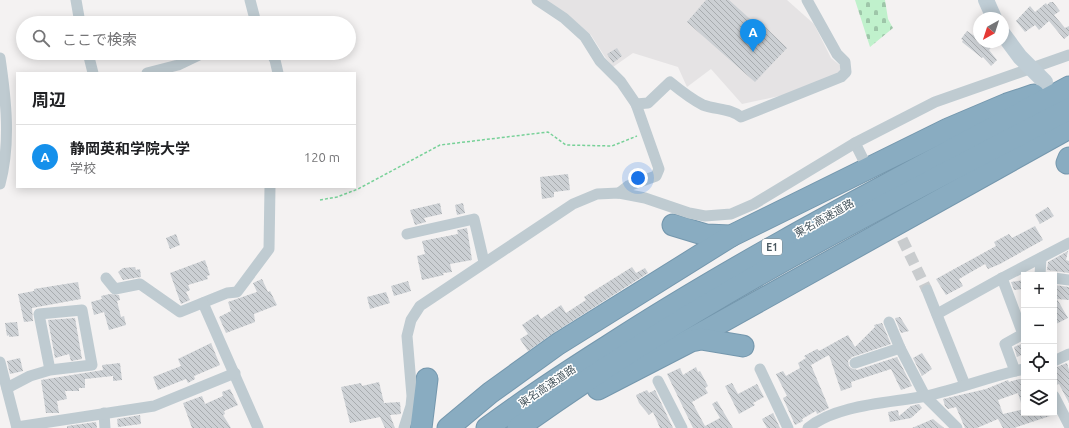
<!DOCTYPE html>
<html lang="ja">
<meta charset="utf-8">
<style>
body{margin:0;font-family:Ubuntu,"Noto Sans JP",sans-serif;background:#f2f2f2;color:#202124}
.controls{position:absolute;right:12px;bottom:12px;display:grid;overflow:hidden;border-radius:0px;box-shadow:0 2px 10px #0003}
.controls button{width:36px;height:36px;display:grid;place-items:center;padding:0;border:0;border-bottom:1px solid #e0e0e0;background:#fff;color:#202124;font:20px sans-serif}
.compass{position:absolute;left:973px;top:12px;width:36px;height:36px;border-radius:50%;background:#fff;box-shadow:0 2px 10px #0003;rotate:219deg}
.you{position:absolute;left:638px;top:178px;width:14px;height:14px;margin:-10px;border:3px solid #fff;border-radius:50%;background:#1a73e8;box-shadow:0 0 0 6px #1a73e833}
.badge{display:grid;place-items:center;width:26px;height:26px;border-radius:50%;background:#1590eb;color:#fff;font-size:13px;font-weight:700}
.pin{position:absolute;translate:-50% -33px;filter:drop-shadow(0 1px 2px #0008)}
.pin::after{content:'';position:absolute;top:21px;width:14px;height:12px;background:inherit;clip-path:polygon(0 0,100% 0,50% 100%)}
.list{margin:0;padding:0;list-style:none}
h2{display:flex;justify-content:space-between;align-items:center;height:52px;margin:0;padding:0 16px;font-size:17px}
h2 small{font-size:13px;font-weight:400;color:#757577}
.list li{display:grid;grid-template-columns:26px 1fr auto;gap:12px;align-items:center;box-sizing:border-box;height:64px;padding:0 16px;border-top:1px solid #e0e0e0}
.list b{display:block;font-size:15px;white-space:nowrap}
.list p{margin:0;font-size:13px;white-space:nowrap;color:#757577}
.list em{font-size:13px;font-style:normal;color:#757577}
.icon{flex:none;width:22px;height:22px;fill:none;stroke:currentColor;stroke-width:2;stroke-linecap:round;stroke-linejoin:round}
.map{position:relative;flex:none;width:1069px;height:428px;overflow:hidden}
.search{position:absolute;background:#fff;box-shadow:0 2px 10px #0003;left:16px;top:16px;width:340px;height:44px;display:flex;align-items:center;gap:10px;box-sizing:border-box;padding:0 14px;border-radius:22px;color:#757577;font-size:15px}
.panel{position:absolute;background:#fff;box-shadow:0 2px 10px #0003;left:16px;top:72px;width:340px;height:116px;border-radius:0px}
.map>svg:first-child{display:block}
</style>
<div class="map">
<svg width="1069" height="428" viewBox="0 0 1069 428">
<defs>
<pattern id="cemetery-stones" width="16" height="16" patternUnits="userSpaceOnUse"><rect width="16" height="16" fill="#c0f1cc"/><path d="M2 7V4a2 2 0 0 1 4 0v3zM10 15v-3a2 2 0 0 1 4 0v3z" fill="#9ec6a9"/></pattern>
<pattern id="building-back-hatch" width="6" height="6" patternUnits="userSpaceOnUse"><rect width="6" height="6" fill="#ccd0d4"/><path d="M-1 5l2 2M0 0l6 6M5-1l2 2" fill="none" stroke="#a8acaf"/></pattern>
</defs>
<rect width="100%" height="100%" fill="#f4f2f2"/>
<polygon fill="#e5e3e4" points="545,0 787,0 814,24 831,58 842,67 842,72 784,95 742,104 711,69 687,87 678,67 633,53 613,67 605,57 591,35 568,15"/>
<polygon fill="url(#cemetery-stones)" points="855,0 885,0 888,19 893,28 870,47"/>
<g fill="url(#building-back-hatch)">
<polygon points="706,0 729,0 759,27 762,24 787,48 755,82 687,22"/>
<polygon points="1050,2 1053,2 1060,11 1054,15 1065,28 1069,26 1069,35 1064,39 1049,21 1039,30 1035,25 1025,32 1016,21 1030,6 1035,12 1046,3 1047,5"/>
<polygon points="967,31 979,39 979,42 995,42 989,50 997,60 991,66 983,57 982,58 962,42 963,40 961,39"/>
<polygon points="617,48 622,56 613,63 607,54"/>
<polygon points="568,174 570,190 554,192 554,197 542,199 540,177"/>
<polygon points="440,203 442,214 424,218 426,222 415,225 410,210"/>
<polygon points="463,203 465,213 457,215 455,205"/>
<polygon points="1048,207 1054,216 1040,224 1035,215"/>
<polygon points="1035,226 1043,240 1000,264 988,269 985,264 959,279 963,286 946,295 936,279 996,246 994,242 1009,234 1012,238"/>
<polygon points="467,228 472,260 450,264 452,272 443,273 444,275 422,280 417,256 425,254 422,241 458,234 457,230"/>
<polygon points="176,234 180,245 170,249 166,238"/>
<polygon points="1068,251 1066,260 1069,261 1069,273 1047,270 1048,262"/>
<polygon points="205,260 210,275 207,276 208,279 188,285 190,290 186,292 190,300 181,304 170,273"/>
<polygon points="135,267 136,270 140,269 141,277 123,280 118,272 123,268"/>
<polygon points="632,267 636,273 645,268 648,273 552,334 528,351 520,339 528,334 522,325 538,314 541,319 561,305 566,313 586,300 584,297"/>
<polygon points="262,279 268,292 270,291 277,305 254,314 255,322 226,333 219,317 231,311 228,302 257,292 253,283"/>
<polygon points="1024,280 1024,289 1014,290 1011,282"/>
<polygon points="408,281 411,291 394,296 391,286"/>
<polygon points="78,282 81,299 32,308 33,321 24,322 18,294 34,291 34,289"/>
<polygon points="1054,285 1069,287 1069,300 1057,299 1068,318 1054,325"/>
<polygon points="386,292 390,303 370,309 367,297"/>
<polygon points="110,294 119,295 120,300 117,301 121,317 124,316 126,325 109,330 104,312 94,315 91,302 102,299 101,296"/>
<polygon points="900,317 909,331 901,333 895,318"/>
<polygon points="75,318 82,359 71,361 69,354 55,358 48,320"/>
<polygon points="17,322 19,336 9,337 9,335 7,336 5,323"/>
<polygon points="882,323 891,344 852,357 848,361 849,366 851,368 857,370 897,357 912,386 901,390 891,369 851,382 852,387 841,391 829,355 811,365 829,408 817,414 816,411 802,419 803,421 795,425 783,398 787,396 776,374 783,371 786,376 800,368 798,363 806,358 804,356 817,349 819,351 848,335 855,347 875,327 874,325"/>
<polygon points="211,343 220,365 194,376 195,379 188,383 186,379 158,390 153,377 181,366 178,359"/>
<polygon points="1024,343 1024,354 1017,357 1014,347"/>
<polygon points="922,353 932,369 922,376 913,358"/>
<polygon points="20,358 23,371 10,374 7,361"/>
<polygon points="120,363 122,380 113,381 113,376 85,379 85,388 79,388 79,391 65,391 67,399 57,401 59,413 46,413 41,380 103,370 102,365"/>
<polygon points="1067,363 1069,370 1069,403 1059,384 1054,386 1054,368"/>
<polygon points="696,367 698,372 700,371 708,386 705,388 708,393 692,402 705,426 720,418 712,404 717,401 733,428 693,428 667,374 680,368 683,375"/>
<polygon points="1019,379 1024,379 1024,406 1022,406 1018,393 998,400 1003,414 1024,409 1024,413 1053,413 1053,415 1014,428 1003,428 998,419 977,428 965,428 956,407 948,409 945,406 943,399 986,389 1008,380 1009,382"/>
<polygon points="379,382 384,403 400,402 401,414 390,415 395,428 385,428 380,417 350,423 341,387 361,383 362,386"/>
<polygon points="732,383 738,394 757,384 764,397 753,403 755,405 739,414 725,386"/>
<polygon points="230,389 238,405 224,411 225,414 223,415 231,428 192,428 183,403 202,396 205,404 223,396 222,392"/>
<polygon points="647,390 649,393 655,390 673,428 660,428 653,412 649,415 639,403 636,395"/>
<polygon points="919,404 922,408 911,418 890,422 888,412 898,410 899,416 911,406"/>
<polygon points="773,413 780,428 767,428 762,419"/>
<polygon points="140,415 141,424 118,427 117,419"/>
<polygon points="933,419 944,428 912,428"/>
<polygon points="96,422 97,428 67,428 67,426"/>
</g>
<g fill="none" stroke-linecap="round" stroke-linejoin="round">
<polyline stroke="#c9ccce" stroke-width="11" stroke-dasharray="11 5.5" stroke-linecap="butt" points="866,165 927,290"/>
<g stroke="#7497ad" stroke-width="23">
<g id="highway">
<polyline points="1067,163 1069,158"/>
<polyline points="673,225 706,235 731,236 948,129 1007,104 1034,95"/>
<polyline points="666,353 1069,128"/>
<polyline points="598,389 691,341 701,339 743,346"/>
<polyline points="421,428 427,379"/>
<polyline points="448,428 490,393 558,344 731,236"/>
<path d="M487,428C526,399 567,372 608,346C756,250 914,171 1069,87"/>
<path d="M518,428C690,304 881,206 1069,109"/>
</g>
</g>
<polyline stroke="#77d198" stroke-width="1.5" stroke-dasharray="3 2" stroke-linecap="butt" points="320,200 337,197 358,189 440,145 548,132 566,145 612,146 637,136"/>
<g stroke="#bfcbd1" stroke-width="11">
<polyline points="76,0 80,23"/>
<polyline points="250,0 256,23"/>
<polyline points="537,0 564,18 585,37 600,61 621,82 636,104 659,169 656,176 628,186 619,193"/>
<polyline points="88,53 93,73"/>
<polyline points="271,53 275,60 278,73"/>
<path d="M0,58C6,99 11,143 0,184"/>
<polyline points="147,73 178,65 203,53"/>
<path d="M636,104L648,103L670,82C681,91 691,99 703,105C716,110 730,108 741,117L841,77L846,72L845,62L837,54L807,0"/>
<polyline points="855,143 864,161"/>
<polyline points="407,234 474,219 484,262"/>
<polyline points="1040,275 1041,258"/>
<polyline points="106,278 115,289 140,284 180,312 227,293 237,292 269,249 270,187"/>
<polyline points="1002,278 1023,334 1005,344 1015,371"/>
<polyline points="1054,278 1069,280"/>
<polyline points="927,290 965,385"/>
<polyline points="203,303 258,428"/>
<polyline points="937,314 1002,278 1069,243"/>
<polyline points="889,322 900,348 925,396 957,428"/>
<polyline points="1054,361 1069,354"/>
<polyline points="0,362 17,428"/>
<polyline points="855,363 900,348"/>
<polyline points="760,369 788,428"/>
<polyline points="658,381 682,428"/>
<polyline points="7,388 30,376 50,370 92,365 82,310 39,314 50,370"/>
<polyline points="1054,396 1069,425"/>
<polyline points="104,413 105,428"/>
<polyline points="17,427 154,406 235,373"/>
<polyline points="404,428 411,406 412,396 407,336 411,320 420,306 573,204 597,194 619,193 645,198 689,213 705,216 731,214 754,204 855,143 935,102 1069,55"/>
<path d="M808,428C837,404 891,403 926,396C959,389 991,376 1024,369"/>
</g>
<g stroke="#bfcdd5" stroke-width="16">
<polyline points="986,0 994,18"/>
<polyline points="1003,34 1020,57 1045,82"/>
</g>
<use href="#highway" stroke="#89acc1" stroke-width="21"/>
</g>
<g text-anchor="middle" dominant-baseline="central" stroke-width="3" stroke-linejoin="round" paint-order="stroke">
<rect fill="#fff" stroke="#808a90" stroke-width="1" x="762" y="239" width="20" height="16" rx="3"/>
<g font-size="10" font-weight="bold" fill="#495860">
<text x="772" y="247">E1</text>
</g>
<g font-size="11" fill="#495860" stroke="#fff">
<text transform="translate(824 218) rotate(-29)">東名高速道路</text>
<text transform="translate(547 386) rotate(-34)">東名高速道路</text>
</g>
</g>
</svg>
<div class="controls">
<button>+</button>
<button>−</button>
<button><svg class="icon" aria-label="locate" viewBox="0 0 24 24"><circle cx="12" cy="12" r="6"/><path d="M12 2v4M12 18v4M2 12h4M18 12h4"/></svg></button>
<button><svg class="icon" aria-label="layers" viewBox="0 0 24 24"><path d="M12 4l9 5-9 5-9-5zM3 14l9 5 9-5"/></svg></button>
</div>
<svg class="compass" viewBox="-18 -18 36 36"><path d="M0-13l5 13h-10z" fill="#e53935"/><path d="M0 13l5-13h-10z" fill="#757577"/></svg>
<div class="you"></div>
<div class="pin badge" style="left:753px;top:52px">A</div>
<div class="search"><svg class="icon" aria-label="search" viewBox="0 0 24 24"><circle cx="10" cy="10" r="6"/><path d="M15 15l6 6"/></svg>ここで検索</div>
<section class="panel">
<h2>周辺<small></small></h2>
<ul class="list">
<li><span class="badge">A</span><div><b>静岡英和学院大学</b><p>学校</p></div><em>120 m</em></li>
</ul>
</section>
</div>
